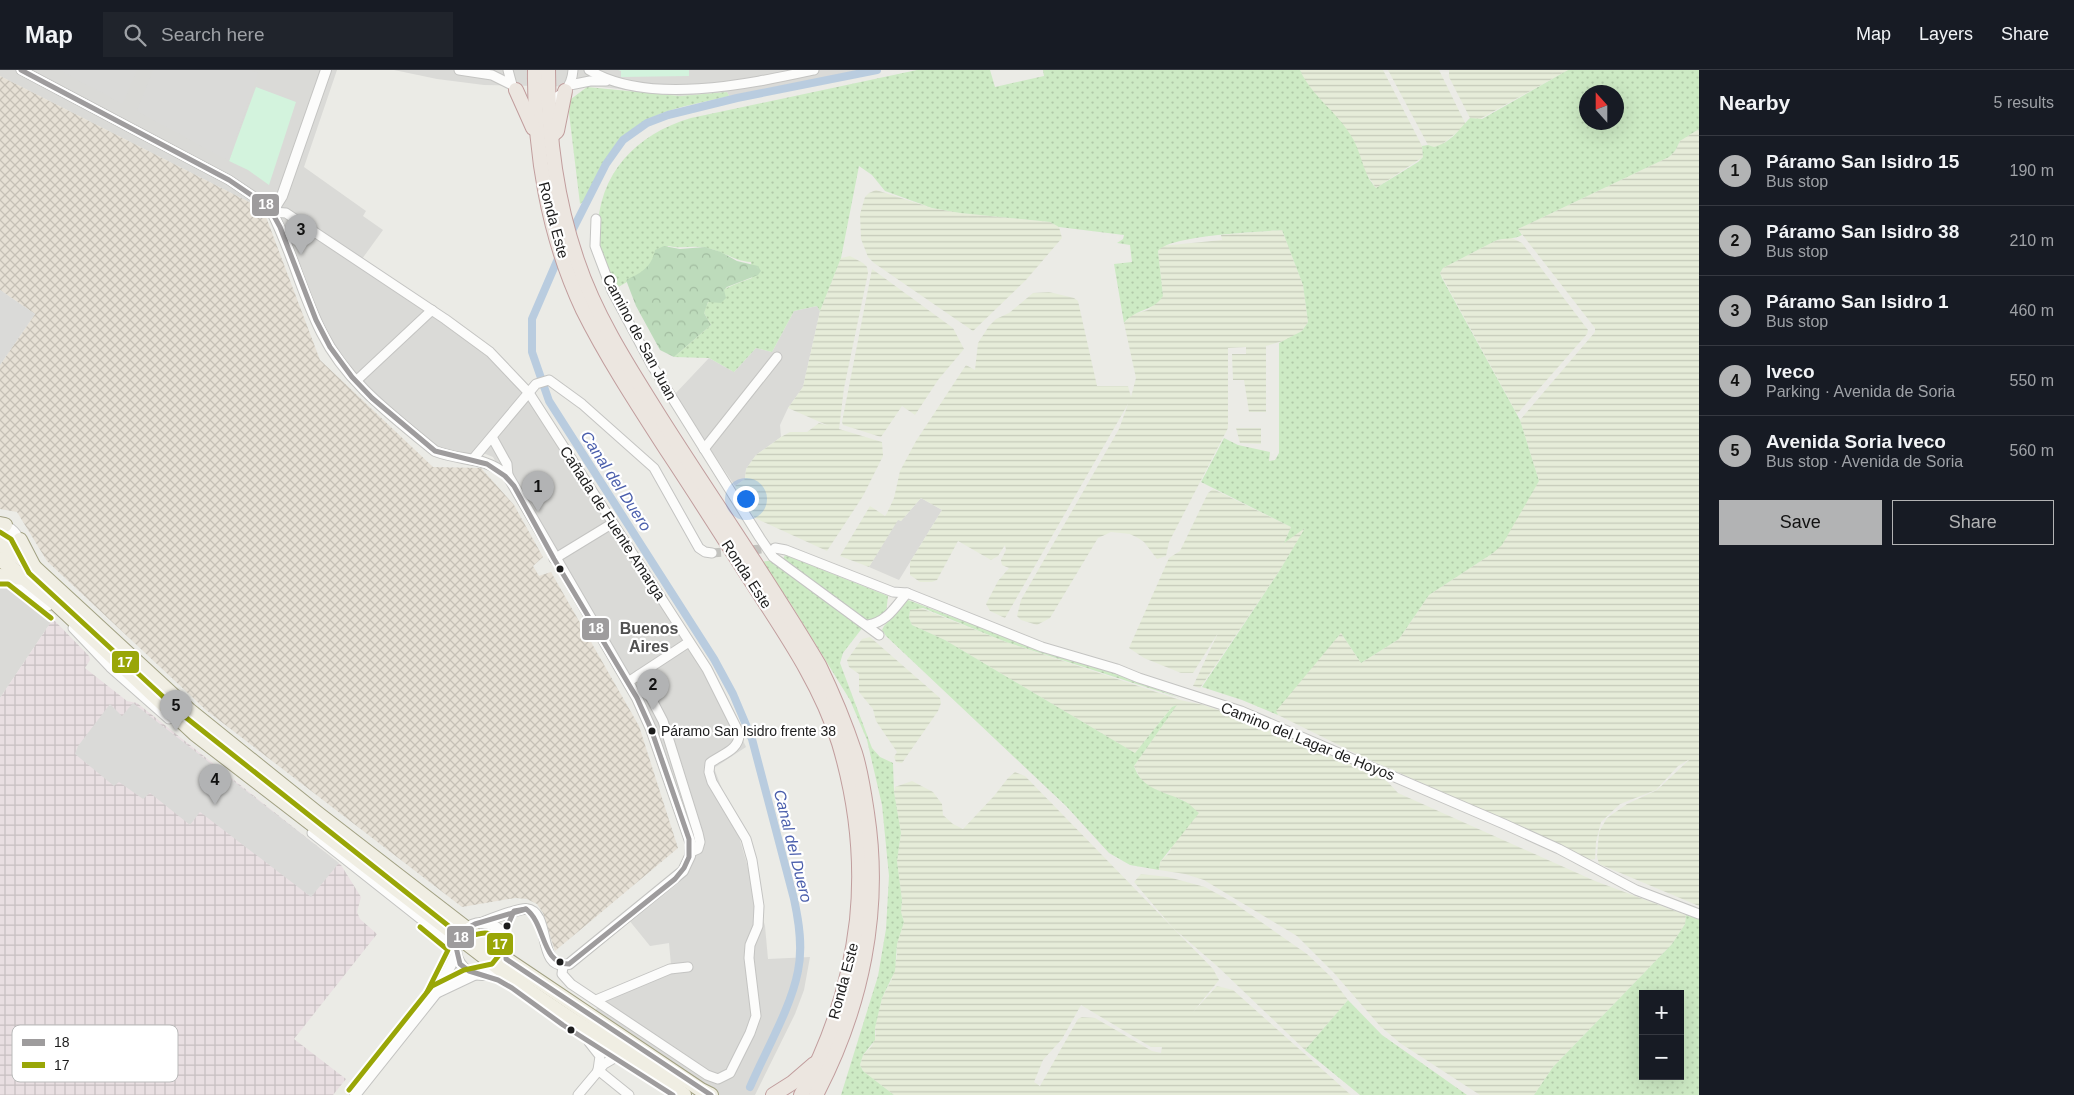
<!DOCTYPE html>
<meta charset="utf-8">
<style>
body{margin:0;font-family:Helvetica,sans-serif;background:#20242c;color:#f1f3f6}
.controls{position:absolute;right:15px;bottom:15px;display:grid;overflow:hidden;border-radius:0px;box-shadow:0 5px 20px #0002}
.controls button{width:45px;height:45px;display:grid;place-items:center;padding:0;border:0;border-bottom:1px solid #363941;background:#171b24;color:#f1f3f6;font:25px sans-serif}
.compass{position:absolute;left:1579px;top:15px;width:45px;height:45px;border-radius:50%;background:#171b24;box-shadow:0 5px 20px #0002;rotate:339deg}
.you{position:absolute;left:745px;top:428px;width:18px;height:18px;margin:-12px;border:4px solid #fff;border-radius:50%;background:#1a73e8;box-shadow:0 0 0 8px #1a73e833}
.badge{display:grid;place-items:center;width:32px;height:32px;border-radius:50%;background:#b2b3b4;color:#111;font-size:16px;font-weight:700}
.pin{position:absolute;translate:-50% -41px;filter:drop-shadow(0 1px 2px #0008)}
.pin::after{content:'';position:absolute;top:26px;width:18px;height:15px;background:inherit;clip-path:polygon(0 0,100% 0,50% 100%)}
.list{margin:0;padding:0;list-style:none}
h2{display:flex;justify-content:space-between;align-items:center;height:65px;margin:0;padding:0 20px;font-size:21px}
h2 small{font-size:16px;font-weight:400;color:#9ea1a6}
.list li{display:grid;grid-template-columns:32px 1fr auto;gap:15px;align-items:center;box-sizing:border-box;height:70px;padding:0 20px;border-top:1px solid #363941}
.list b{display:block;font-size:19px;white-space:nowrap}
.list p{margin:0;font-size:16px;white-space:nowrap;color:#9ea1a6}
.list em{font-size:16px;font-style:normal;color:#9ea1a6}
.actions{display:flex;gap:10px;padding:15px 20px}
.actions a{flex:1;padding:11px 0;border:1px solid #b2b3b4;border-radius:0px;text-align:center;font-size:18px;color:#b2b3b4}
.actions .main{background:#b2b3b4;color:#111}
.icon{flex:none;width:28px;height:28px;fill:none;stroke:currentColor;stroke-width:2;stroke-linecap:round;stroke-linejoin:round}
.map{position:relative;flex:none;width:1699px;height:1025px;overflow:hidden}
header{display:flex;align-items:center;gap:30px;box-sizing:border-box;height:70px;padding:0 25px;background:#171b24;border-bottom:1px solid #363941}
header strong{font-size:24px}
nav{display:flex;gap:28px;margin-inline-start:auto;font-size:18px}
.search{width:350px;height:45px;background:#20242c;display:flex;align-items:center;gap:12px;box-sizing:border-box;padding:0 18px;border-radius:0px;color:#9ea1a6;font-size:19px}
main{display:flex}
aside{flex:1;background:#171b24}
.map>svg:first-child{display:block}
</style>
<header>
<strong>Map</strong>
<div class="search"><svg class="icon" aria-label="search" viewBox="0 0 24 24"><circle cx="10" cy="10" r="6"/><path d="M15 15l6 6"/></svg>Search here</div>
<nav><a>Map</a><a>Layers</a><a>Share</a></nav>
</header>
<main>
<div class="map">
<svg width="1699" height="1025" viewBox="0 0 1699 1025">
<defs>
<pattern id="industrial-grid" width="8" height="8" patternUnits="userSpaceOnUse" patternTransform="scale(1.25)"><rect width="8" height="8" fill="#e9dfe2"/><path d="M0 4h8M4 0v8" fill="none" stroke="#c7bfc1"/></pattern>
<pattern id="military-cross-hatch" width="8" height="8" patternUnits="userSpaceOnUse" patternTransform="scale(1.25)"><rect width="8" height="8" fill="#e6e0d5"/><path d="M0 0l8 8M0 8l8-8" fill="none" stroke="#c5c0b6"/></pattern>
<pattern id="farmland-rules" width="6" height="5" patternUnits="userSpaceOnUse" patternTransform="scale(1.25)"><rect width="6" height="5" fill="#e6ecd9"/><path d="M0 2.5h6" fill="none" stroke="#c5caba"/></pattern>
<pattern id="grass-dots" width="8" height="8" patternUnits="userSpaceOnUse" patternTransform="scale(1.25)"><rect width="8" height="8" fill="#cdeac4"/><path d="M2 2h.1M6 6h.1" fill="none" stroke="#b0c8a8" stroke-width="1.8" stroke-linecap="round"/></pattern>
<pattern id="forest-crowns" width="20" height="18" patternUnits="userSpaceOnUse" patternTransform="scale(1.25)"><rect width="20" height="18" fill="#bddbbb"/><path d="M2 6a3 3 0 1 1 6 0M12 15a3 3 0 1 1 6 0" fill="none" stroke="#a2bca0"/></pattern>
</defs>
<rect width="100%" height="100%" fill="#ebebe6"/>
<g fill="#dadad7">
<polygon points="0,0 337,0 304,97 366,141 363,146 383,160 362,189 478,273 536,329 712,602 746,677 714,698 735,753 765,856 768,889 810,887 804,920 795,944 755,1025 719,1025 701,1017 591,947 606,924 671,895 669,873 650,876 624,844 679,798 687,780 643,650 633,630 493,387 483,383 445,385 341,295 265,137 263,139 0,6"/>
<polygon points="394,0 861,0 729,26 727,22 680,26 602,17 484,15 437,9"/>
<polygon points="817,236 820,241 803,317 788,338 780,355 781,367 756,385 746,399 745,409 735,416 674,325 709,288 734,302 756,278 772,282 794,241"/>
<polygon points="921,428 942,440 899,510 869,497 898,449 901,451"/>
<polygon points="0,513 53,549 0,628"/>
</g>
<polygon fill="url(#industrial-grid)" points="53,549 89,586 90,590 85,598 127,631 137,633 341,795 361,827 357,842 360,849 377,864 294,969 346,1009 333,1025 0,1025 0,628"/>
<polygon fill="url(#military-cross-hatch)" points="0,6 263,139 320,290 433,397 481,398 514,435 543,487 533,496 539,506 551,502 639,656 678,778 555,881 543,843 537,834 527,829 515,828 462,837 206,640 47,491 17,442 0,439 0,295 35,244 0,220"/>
<g fill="url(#farmland-rules)" fill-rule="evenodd">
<polygon points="1300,0 1383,0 1422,76 1423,87 1376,118 1306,14"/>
<polygon points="1388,0 1439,0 1466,55 1441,75 1434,77 1428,75"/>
<polygon points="1449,0 1568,0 1478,50 1470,48 1449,7"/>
<polygon points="1699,59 1699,836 1599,794 1597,786 1599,762 1607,748 1627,734 1657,720 1690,689 1678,696 1656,720 1620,734 1601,752 1596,772 1595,789 1587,790 1528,760 1359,685 1278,645 1275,641 1341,563 1361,593 1399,569 1429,525 1493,483 1539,411 1520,350 1595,262 1595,258 1518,159 1669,87 1675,81 1680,71"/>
<polygon points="876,120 932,138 960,143 1050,152 1059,157 1062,168 1026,210 973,261 874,193 868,187 861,169 860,144 865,127 869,123"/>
<polygon points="1282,160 1303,215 1308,252 1302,261 1290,269 1266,276 1266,342 1249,342 1244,310 1233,310 1232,284 1246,284 1246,277 1228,278 1228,358 1169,472 1166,486 1157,489 1144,472 1138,468 1130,464 1111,462 1098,468 1050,548 1037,555 1021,550 1017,546 1021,530 1119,359 1128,334 1005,548 990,541 986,534 998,511 1009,498 1002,495 1001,490 1006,480 1005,475 998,486 991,490 958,471 937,510 932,512 920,512 910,505 910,492 942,440 921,428 901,451 898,450 869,497 840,486 870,436 885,446 887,443 894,428 900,401 916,371 966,295 975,300 978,273 989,256 996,249 1009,243 1033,223 1049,222 1074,228 1078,231 1097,316 1128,316 1131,327 1136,308 1124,253 1131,245 1148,240 1163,226 1158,181 1161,176 1222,170 1221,165"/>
<polygon points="1510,167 1522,173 1588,260 1587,264 1517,344 1440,203 1443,198 1495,171"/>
<polygon points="850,186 863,193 867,197 868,203 844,318 839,359 882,372 883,386 863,426 827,481 755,448 742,432 735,416 745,409 746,399 756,385 781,367 790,362 807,362 819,353 829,356 788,338 803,317 820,241 841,188"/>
<polygon points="872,199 953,258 964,279 938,310 915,345 902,336 881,367 843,355 842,352"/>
<polygon points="1236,358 1261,358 1261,374 1240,373"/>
<polygon points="1213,419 1291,457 1285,471 1306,457 1280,500 1200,618 1193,616 1218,563 1193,603 1181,603 1144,588 1129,578 1169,488 1180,481 1208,423"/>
<polygon points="918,537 1006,572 1180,630 1204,635 1250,651 1386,710 1398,723 1595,811 1686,845 1685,854 1672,874 1553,997 1534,1025 1480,1025 1400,973 1380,956 1334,903 1297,866 1204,810 1185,804 1159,800 1160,792 1170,782 1185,731 1151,718 1142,711 1134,696 1176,636 1172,637 1135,683 945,570 912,555 909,548 910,540"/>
<polygon points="870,567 940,628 941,633 938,641 902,693 896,692 894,687 897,682 876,651 873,639 859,622 859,604 849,597 847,590 862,569"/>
<path d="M1015,702L1025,706L1213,899L1219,910L1193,942L1217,916L1233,920L1351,1025H894L863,1001L860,995L863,985L872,976L876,964L875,958L882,928L892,909L897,886V874L904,852L901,842L902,830L897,791L901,763L894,722L895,717L912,711L933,722L942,734L943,745L953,754L963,759L994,726L1008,708ZM1081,935L1151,977H1162L1161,983L1152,981L1095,948L1082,947L1078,949L1040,1016L1034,1012L1043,990L1062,969Z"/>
<polygon points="1141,804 1168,807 1205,817 1234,833 1307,884 1330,906 1348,930 1305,980 1216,895 1173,858 1134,812"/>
</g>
<g fill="url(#grass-dots)" fill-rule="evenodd">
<path d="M917,0H990L995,17L1044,6L1043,0H1300C1312,27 1339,43 1353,69C1362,85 1363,104 1376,118L1418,92L1423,87L1422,76L1428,75L1434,77C1452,72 1459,59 1470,48L1482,49L1568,0H1699V59L1680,71L1675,81L1669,87L1518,159L1522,165C1514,170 1505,167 1495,171L1443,198L1440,203L1442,208L1520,350L1539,411L1502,475L1493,483L1429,525L1399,569L1361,593L1341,563L1276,641L1278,645L1242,630L1202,617L1280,500L1305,458L1284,473L1291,457L1201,412L1224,368L1238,375L1270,382L1269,391L1275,390L1279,383V273L1302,261L1308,252L1303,215L1282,160C1259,162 1170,165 1158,181L1163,226C1153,242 1134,239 1124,253L1114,194L1132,192L1130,175L1117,173L1123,169L1124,165L1059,157L1050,152L960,143L932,138L885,121L872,105L859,96L841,188L820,241L817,236L794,241L772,282L756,278L734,302L709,288L674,287L711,255L704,243C707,223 735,214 752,208L751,192C734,191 723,181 707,178C694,175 681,179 668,176L654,189L644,202L615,219C610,205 599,187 598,172C594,108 633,65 691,48ZM1586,22H1616V52H1586Z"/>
<path d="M587,17L680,26L727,22L729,26C680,38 635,41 607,88C598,102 594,125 580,134L569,43L571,29Z"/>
<polygon points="785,485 888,526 886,543 872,552 867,550 782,491"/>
<polygon points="775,490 863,557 843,583 840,593 872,678 880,687 893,693 894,722 901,763 897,791 902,830 901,842 904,852 897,874 895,901 882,928 875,958 875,970 863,985 860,995 863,1001 894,1025 841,1025 878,906 886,859 889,806 882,735 867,670 850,630 789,531 761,492"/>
<path d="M908,530L990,561L1120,605L1180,628L1006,572L923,538L910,540L909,548L912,555L945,570L1135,683L1172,637L1177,635L1134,696C1142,720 1164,721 1184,731C1189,733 1194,739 1199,743L1160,792L1159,800L1130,795L1109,783L1066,736L886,566L882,560L884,556Z"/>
<path d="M1686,845L1699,849V1025H1534L1553,997L1672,874L1685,854ZM1643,924H1680V1006H1643Z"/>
<polygon points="1348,930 1382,965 1467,1025 1360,1025 1305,980"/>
</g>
<path fill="url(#forest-crowns)" d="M664,176L680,179L705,177L721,182L737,191L758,196L761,201L758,205L727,217L724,220L726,228L721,233L708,232L704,243L711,255L674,287L660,280L636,236L626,210C641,203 652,197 655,180Z"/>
<g fill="#d3f3dd">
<polygon points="618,0 689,0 689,6 621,7 621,1"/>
<polygon points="256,17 296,32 269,115 248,100 229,91"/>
</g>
<g fill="#dadad8">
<polygon points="59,0 137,0 123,34"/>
<polygon points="153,0 249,0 258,3 229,91 137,41"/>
<polygon points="0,220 35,244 0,295"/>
<polygon points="133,633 339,793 311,827 200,742 190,755 150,723 143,729 119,712 114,716 75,684 78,676 110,634 122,646"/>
</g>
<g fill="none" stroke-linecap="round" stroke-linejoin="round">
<g stroke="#b9ccdf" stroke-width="8">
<polyline points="570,165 606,94 623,70 647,53 668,45 737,28 877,0"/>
<path d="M560,184L532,249V282L549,331L714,589L733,624L752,669L794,829C799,852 803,877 798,901C791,938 765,982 750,1017"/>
</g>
<polyline stroke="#c2c2be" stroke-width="9" stroke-dasharray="9 4.5" stroke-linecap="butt" points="712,483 774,478"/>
<g stroke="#c4c4c2" stroke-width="11">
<g id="minor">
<path d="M21,0L229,110L269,137L272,142L286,143L445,249L490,282L529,323L707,599L739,663C740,680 722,684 710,693L709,702L712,712L746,769L752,790L759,836L758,856L750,875L749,888L756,946L750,963L730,1003L718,1009L707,1005L571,914L562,904L563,896"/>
<polyline points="459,0 492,5 512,15"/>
<polyline points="508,0 512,15 520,24"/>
<path d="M589,0C648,36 749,14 814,0"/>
<polyline points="570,15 590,11 606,11"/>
<path d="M544,31C561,29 572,17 573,0"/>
<polyline points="596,149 595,176 612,221 651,294 760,468 773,487 879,565"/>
<polyline points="356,311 432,240"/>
<polyline points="492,367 507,394 508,406"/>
<polyline points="704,379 777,287"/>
<polyline points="473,389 536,314 549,310 582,334 654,398 699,478 705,482 712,483"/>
<path d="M0,455C11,455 19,465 21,475"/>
<polyline points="775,478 786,480 893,522 907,523 1042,577 1117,599 1139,608 1241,641 1504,754 1559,779 1636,820 1699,844"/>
<polyline points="554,489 613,453"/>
<polyline points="11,507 48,536"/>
<path d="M868,555C887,552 895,537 907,523"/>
<polyline points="73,558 110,597 169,649"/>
<polyline points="639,605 663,651 698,763 700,772 698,779 691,782"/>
<polyline points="628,612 689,572"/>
<polyline points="312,763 456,877"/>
<polyline points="596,930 670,899 688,897"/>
<polyline points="589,972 600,986 598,1000"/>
<polyline points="598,1000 629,1025"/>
<polyline points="578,1025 604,994 616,987"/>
</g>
</g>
<g stroke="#c4c4c2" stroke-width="12">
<g id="tertiary">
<path d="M326,0L282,126L272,142C292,181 302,224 322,263C347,313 393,346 435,381C464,392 482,385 508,406L637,628L651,659L691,774L690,786L683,801L569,894C535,902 553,842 526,839C519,838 489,850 481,853"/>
<circle cx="482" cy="879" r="26"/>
<polyline points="438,922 476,904"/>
<polyline points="355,1025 437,922 456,885"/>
</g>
</g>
<g stroke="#a1a082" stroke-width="16">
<g id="primary">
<polyline points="0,454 5,455"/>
<polyline points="20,470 34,497"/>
<polyline points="0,474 34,497 189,640 317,743 506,889 701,1020 711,1025"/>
<path d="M0,489L54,532L195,664L517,912C571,952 630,984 684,1025"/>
<polyline points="0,506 25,508"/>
</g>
</g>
<g stroke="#c19d9d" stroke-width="16">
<g id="trunk">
<path d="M535,0C534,81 548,166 583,240C607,288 637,334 666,379C694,421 721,464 748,506C782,559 820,612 839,673C856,730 863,791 857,850C850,911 830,972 801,1025"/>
<path d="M548,0C548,64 556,129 577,190C596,247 630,299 662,350C714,432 770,512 819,595C833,624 845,653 855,683C861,702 864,723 867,743C882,841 862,937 816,1025"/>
<polyline points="516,20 533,58"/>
<polyline points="551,66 557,61 565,21"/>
<polyline points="773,1025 792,1013 814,994"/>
</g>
</g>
<use href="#minor" stroke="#fcfcfb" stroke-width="9"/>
<use href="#tertiary" stroke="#fcfcfb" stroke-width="10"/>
<use href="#primary" stroke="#f0eee3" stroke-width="14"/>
<use href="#trunk" stroke="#ece6e0" stroke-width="14"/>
<g stroke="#fff" stroke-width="9">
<g id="bus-1">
<path d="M21,0L229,110L269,137L280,157L316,250L330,277L352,307L372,328L435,381L487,394L505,406L514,416L554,489L637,628L651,659L689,769V787L684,798L675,809L569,894C541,894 546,854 526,839L475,854L464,860L456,877L460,894L469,901L498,910L512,918L563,955L673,1025"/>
<polyline points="526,839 514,841 507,857 506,889 711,1025"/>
</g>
</g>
<g stroke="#fff" stroke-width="9">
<g id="bus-2">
<path d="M0,462L11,469L29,503L184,646L460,865C475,871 485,852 500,873V884L492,894L464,900L432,916L349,1020"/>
<polyline points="0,514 8,514 51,548"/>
<polyline points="420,857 448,880 427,922"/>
</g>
</g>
<use href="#bus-1" stroke="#9e9c9d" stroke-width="5"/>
<use href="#bus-2" stroke="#99a607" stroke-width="5"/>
</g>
<g fill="#1d1d1d" stroke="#fff" stroke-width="2">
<circle cx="560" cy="499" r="4.5"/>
<circle cx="652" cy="661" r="4.5"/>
<circle cx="507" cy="856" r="4.5"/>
<circle cx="560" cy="892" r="4.5"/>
<circle cx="571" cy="960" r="4.5"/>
</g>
<g text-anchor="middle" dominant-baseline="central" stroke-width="4.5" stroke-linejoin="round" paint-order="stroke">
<g font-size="14" fill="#1d1d1d" stroke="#fff" text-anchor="start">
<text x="661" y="661">Páramo San Isidro frente 38</text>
</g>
<g font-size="15" fill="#1d1d1d" stroke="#fff">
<text transform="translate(554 150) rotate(75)">Ronda Este</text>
<text transform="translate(640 267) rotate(62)">Camino de San Juan</text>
<text transform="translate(613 453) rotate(57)">Cañada de Fuente Amarga</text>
<text transform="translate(747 504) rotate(57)">Ronda Este</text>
<text transform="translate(1308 671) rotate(22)">Camino del Lagar de Hoyos</text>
<text transform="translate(843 911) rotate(-75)">Ronda Este</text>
</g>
<g font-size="16" font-style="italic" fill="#4a5eac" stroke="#fff">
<text transform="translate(616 411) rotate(57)">Canal del Duero</text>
<text transform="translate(793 776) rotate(76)">Canal del Duero</text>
</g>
<g font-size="16" font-weight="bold" fill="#505050" stroke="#fff">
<text x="649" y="558">Buenos<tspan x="649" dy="18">Aires</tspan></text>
</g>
</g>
<rect x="12" y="955" width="166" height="57" rx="8" fill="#fff" stroke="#bbb" stroke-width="1"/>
<rect x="22" y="969" width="23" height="7" fill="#9e9c9d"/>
<rect x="22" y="992" width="23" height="6" fill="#99a607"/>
<g font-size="14" fill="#1d1d1d">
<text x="54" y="977">18</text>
<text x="54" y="1000">17</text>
</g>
<g stroke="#fff" stroke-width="2">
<rect x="251" y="123" width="29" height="24" rx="5" fill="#9e9c9d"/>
<rect x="581" y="547" width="29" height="24" rx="5" fill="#9e9c9d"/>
<rect x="111" y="580" width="29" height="24" rx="5" fill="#99a607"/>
<rect x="446" y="855" width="29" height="24" rx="5" fill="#9e9c9d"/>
<rect x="486" y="862" width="28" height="24" rx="5" fill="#99a607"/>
</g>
<g font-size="14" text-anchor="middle" font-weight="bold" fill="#fff">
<text x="266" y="139">18</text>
<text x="596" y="563">18</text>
<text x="125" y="597">17</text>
<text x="461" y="872">18</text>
<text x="500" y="879">17</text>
</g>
</svg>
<div class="controls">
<button>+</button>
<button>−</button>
</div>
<svg class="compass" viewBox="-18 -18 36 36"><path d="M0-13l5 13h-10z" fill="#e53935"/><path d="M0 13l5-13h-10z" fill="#9ea1a6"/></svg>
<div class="you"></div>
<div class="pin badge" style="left:538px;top:442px">1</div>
<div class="pin badge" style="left:653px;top:640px">2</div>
<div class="pin badge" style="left:301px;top:185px">3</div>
<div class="pin badge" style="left:215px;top:735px">4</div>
<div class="pin badge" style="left:176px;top:661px">5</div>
</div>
<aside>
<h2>Nearby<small>5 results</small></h2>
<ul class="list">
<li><span class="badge">1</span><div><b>Páramo San Isidro 15</b><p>Bus stop</p></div><em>190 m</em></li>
<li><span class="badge">2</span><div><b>Páramo San Isidro 38</b><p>Bus stop</p></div><em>210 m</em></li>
<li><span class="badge">3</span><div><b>Páramo San Isidro 1</b><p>Bus stop</p></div><em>460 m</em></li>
<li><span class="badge">4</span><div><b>Iveco</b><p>Parking · Avenida de Soria</p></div><em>550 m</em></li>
<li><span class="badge">5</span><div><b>Avenida Soria Iveco</b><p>Bus stop · Avenida de Soria</p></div><em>560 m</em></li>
</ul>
<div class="actions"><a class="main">Save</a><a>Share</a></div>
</aside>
</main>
